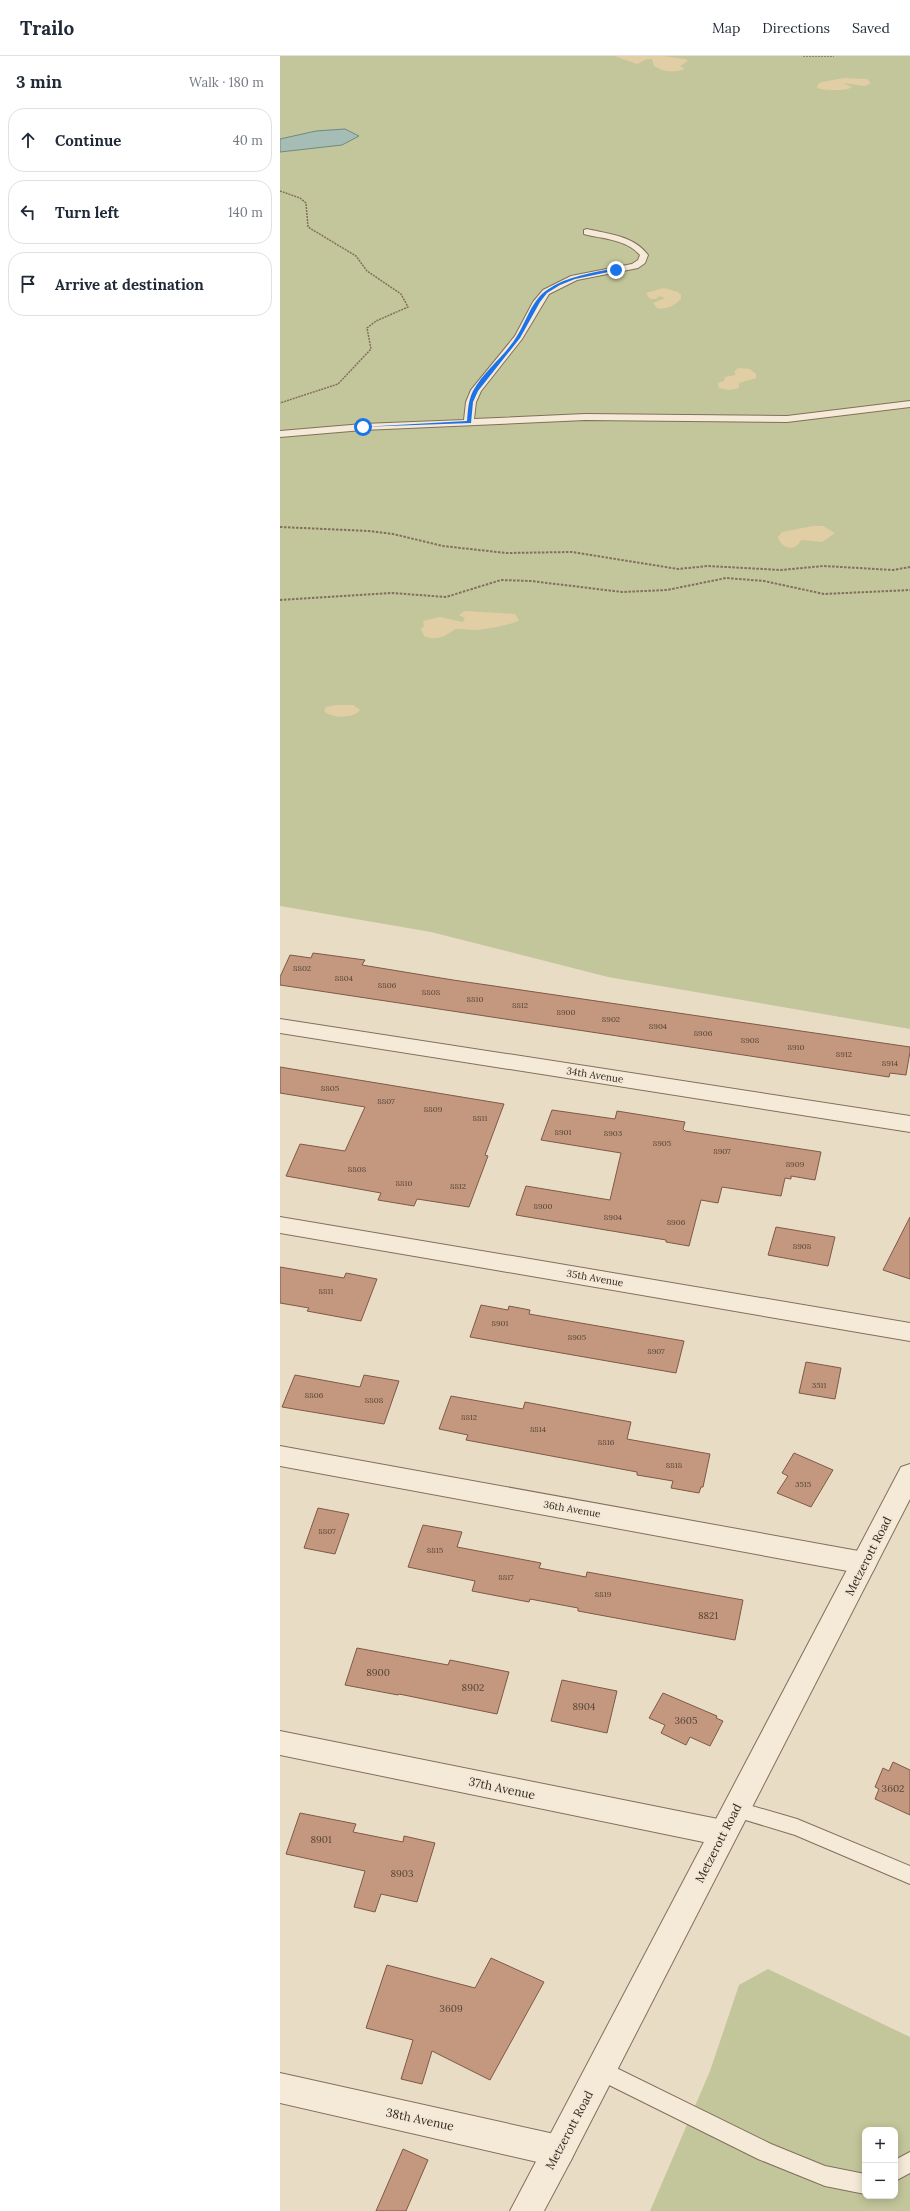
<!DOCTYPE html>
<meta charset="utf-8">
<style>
body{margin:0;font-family:Lora,serif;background:#f6f6f7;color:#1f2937}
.controls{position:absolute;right:12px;bottom:12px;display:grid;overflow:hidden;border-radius:8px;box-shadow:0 2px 10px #0003}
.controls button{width:36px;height:36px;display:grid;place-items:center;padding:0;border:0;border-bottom:1px solid #e0e1e3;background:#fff;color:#1f2937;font:20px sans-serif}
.stop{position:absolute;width:12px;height:12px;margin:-9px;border:3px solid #1a73e8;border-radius:50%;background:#fff}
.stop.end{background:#1a73e8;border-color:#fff;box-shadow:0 1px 4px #0008}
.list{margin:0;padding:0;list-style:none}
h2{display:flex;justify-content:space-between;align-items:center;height:52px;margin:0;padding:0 16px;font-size:17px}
h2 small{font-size:13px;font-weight:400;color:#747a83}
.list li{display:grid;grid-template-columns:26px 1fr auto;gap:12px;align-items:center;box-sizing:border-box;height:64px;margin:0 8px 8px;padding:0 8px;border:1px solid #e0e1e3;border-radius:16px}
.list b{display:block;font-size:15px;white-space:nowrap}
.list em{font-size:13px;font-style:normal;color:#747a83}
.icon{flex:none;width:22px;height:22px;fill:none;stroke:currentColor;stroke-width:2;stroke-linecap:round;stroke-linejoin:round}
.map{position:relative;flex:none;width:630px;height:2155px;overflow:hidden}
header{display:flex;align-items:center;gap:24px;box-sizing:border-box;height:56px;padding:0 20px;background:#fff;border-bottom:1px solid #e0e1e3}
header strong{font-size:19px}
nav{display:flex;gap:22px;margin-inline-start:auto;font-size:14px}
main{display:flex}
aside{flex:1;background:#fff}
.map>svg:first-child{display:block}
</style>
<header>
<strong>Trailo</strong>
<nav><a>Map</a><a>Directions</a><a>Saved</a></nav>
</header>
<main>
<aside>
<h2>3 min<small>Walk · 180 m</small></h2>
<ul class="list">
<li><svg class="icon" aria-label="ahead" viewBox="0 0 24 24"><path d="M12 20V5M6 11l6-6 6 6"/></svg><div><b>Continue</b></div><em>40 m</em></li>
<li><svg class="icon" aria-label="left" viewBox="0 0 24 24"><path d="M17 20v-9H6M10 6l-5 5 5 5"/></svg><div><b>Turn left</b></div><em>140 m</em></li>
<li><svg class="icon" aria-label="arrive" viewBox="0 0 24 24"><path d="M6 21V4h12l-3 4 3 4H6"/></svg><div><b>Arrive at destination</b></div></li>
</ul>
</aside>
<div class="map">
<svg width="630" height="2155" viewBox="0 0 630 2155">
<rect width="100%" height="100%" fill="#e9dcc5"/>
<g fill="#c3c69a" fill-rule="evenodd">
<polygon points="0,0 630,0 630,973 328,921 151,876 0,850"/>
<path d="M488,1913L630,1981V2155H370L430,2015L459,1929ZM585,2074H615V2140H585Z"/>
</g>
<g fill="#e2cea5">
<path d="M335,0H383L405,3L408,5L400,10L405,13C394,17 383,16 374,10L372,3H367L357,8Z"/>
<path d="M564,22L587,23L591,27L585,30L563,27L572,31C567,35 544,35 537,32L538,28L542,26Z"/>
<path d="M384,232L398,236L401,239V243C393,250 388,254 377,252L373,247L385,242L379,240L376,243H370L366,237Z"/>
<polygon points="458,312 470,313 476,318 476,322 459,327 459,332 450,334 439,332 438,327 444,325 445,321 456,319 454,316"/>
<path d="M533,470H543L555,477L542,486L522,484C520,485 519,488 517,489C510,496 499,488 498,481L502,476Z"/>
<path d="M185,555L235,558L239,564C236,568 201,574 194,574C188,574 182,572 175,573C165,581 156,585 144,580L141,573L144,570L143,565L160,561L183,566L185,562L179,559Z"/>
<path d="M56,649H73L80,654C74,663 50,662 44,655L46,651Z"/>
</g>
<polygon fill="#a6bdb5" stroke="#6e8a82" points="65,73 79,80 62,89 0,96 0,83 36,75"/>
<g fill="#c3987f" stroke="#7f5946">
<polygon points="33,897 85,904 82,909 173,924 630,991 630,996 626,1019 610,1017 609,1021 0,929 0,921 10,899 31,902"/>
<polygon points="0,1011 224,1048 205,1099 208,1100 189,1151 137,1143 134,1150 98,1144 101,1137 6,1120 20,1088 65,1095 85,1051 0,1037"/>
<polygon points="272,1054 335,1063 337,1055 405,1066 403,1073 405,1075 541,1096 535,1124 511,1120 511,1123 505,1122 501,1140 442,1131 438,1147 421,1144 409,1190 386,1186 386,1184 236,1159 246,1130 330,1144 341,1097 261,1084"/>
<polygon points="630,1161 630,1223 603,1214"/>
<polygon points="496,1171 555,1181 548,1210 488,1199"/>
<polygon points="0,1211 64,1222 66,1217 97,1223 81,1265 27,1255 29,1252 0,1247"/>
<polygon points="201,1249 228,1254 229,1250 250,1254 249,1258 404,1285 396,1317 190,1281"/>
<polygon points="526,1306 561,1312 555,1343 519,1337"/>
<polygon points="15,1319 80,1331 84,1319 119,1325 104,1368 2,1351"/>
<polygon points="171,1340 243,1353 245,1346 351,1366 347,1383 430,1398 423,1431 421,1431 419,1437 391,1432 393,1425 357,1419 357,1416 186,1384 188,1379 159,1373"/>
<polygon points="514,1397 553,1414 531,1451 497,1437 508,1420 502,1417"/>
<polygon points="38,1452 69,1458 55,1498 24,1492"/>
<polygon points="143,1469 182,1476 177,1491 261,1507 259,1512 306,1521 307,1516 463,1544 455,1584 298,1555 298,1552 250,1543 249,1546 192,1535 195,1525 128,1511"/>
<polygon points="77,1592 168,1609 170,1604 229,1616 217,1658 119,1638 118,1639 65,1629"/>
<polygon points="282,1624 337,1635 327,1677 271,1665"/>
<polygon points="383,1637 437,1660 436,1662 443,1665 430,1690 410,1681 406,1689 381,1677 385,1669 369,1662"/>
<polygon points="613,1706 630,1714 630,1759 595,1743 599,1733 595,1731 603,1712 609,1715"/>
<polygon points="20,1757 76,1768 73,1776 123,1786 124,1780 155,1787 137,1846 101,1838 95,1856 74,1851 85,1815 6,1798"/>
<polygon points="211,1902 264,1926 210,2024 152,1995 142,2028 121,2023 133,1984 86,1972 107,1909 195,1932"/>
<polygon points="123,2093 148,2104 126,2155 96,2155"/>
</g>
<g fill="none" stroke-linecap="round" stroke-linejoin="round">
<g stroke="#826f5d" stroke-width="2">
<g id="service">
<path d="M307,173C329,178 354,180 368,199L365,207L358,212L297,224L269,238L242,283L201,335L196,346L194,363L305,358L507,360L630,345V351L507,366L305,364L83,374L0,381V375L83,368L184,364L186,346L191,334L235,280L253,246L263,234L291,220L352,208L358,204L360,199C346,183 323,183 304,178V174Z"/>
<polygon points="455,1745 517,1763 630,1810 630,1828 515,1779 449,1759 446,1753 449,1747"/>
<polygon points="320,2004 491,2088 545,2110 585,2118 585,2138 545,2130 478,2103 313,2021 310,2014 313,2007"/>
<polygon points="630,2096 630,2117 615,2125 615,2104"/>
</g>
</g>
<g stroke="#826f5d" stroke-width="2">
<g id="minor">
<polygon points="0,963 630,1060 630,1076 0,977"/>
<polygon points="0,1161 630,1267 630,1285 0,1177"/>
<polygon points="0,1390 584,1496 593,1499 597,1507 593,1515 584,1518 0,1410"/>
<polygon points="0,1675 443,1764 453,1768 457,1777 453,1786 443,1790 0,1699"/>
<polygon points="0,2017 279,2079 290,2084 295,2095 290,2106 279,2111 0,2047"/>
</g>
</g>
<g stroke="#826f5d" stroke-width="2">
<polygon id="tertiary" points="630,1408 630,1443 290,2106 264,2155 230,2155 621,1411"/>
</g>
<g stroke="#826f5d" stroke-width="1.5" stroke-dasharray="2 1" stroke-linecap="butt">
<polyline points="523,0 554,0"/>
<polyline points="0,135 20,142 26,147 28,171 76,200 87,215 121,238 128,251 96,265 87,272 91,293 58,328 0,347"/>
</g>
<g stroke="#826f5d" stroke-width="2" stroke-dasharray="2.5 1.5" stroke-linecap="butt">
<polyline points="0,471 89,475 113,478 163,490 226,497 292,496 398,513 428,510 501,514 544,510 613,514 630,511"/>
<polyline points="0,544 112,537 166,541 221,524 251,525 342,536 387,534 446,522 484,525 544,538 630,534"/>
</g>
<use href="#service" fill="#f5ead7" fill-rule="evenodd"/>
<use href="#minor" fill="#f5ead7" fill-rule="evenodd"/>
<use href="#tertiary" fill="#f5ead7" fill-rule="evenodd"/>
</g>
<path fill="#1a73e8" d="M336,212L338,214L295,223L280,229L267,237L260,246L240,282L198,335L193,346L191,367L81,371L187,365C188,355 188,345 193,335C204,315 225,300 237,280C246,266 252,244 267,234C287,220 312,217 336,212Z"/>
<g text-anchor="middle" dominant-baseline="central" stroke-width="3" stroke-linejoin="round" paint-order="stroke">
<g font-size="8" fill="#584437">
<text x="22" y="912">8802</text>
<text x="64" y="922">8804</text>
<text x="107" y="929">8806</text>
<text x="151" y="936">8808</text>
<text x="195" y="943">8810</text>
<text x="240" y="949">8812</text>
<text x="286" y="956">8900</text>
<text x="331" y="963">8902</text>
<text x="378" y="970">8904</text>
<text x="423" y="977">8906</text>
<text x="470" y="984">8908</text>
<text x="516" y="991">8910</text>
<text x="564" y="998">8912</text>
<text x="610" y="1007">8914</text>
<text x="50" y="1032">8805</text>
<text x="106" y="1045">8807</text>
<text x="153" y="1053">8809</text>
<text x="200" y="1062">8811</text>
<text x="283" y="1076">8901</text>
<text x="333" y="1077">8903</text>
<text x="382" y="1087">8905</text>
<text x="442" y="1095">8907</text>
<text x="515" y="1108">8909</text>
<text x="77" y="1113">8808</text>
<text x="124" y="1127">8810</text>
<text x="178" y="1130">8812</text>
<text x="263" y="1150">8900</text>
<text x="333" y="1161">8904</text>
<text x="396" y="1166">8906</text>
<text x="522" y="1190">8908</text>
<text x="46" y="1235">8811</text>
<text x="220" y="1267">8901</text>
<text x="297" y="1281">8905</text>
<text x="376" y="1295">8907</text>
<text x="539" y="1329">3511</text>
<text x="34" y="1339">8806</text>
<text x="94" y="1344">8808</text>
<text x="189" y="1361">8812</text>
<text x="258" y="1373">8814</text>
<text x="326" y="1386">8816</text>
<text x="394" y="1409">8818</text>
<text x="523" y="1428">3515</text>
<text x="47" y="1475">8807</text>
<text x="155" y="1494">8815</text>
<text x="226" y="1521">8817</text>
<text x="323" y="1538">8819</text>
</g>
<g font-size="10" fill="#34281f" stroke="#f1e7d4">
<text transform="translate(315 1019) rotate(9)">34th Avenue</text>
<text transform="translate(315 1222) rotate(10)">35th Avenue</text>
<text transform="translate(292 1453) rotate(10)">36th Avenue</text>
</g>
<g font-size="10" fill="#584437">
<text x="428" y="1559">8821</text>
<text x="98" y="1616">8900</text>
<text x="193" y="1631">8902</text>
<text x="304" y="1650">8904</text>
<text x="406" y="1664">3605</text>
<text x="613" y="1732">3602</text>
<text x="41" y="1783">8901</text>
<text x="122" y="1817">8903</text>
<text x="171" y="1952">3609</text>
</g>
<g font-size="12" fill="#34281f" stroke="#f1e7d4">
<text transform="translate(588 1500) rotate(-63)">Metzerott Road</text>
<text transform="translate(222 1732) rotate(12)">37th Avenue</text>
<text transform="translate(438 1787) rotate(-63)">Metzerott Road</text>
<text transform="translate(140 2063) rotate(12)">38th Avenue</text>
<text transform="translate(289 2074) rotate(-62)">Metzerott Road</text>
</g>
</g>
</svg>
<div class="controls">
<button>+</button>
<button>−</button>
</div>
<div class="stop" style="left:83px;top:371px"></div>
<div class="stop end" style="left:336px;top:214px"></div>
</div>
</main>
